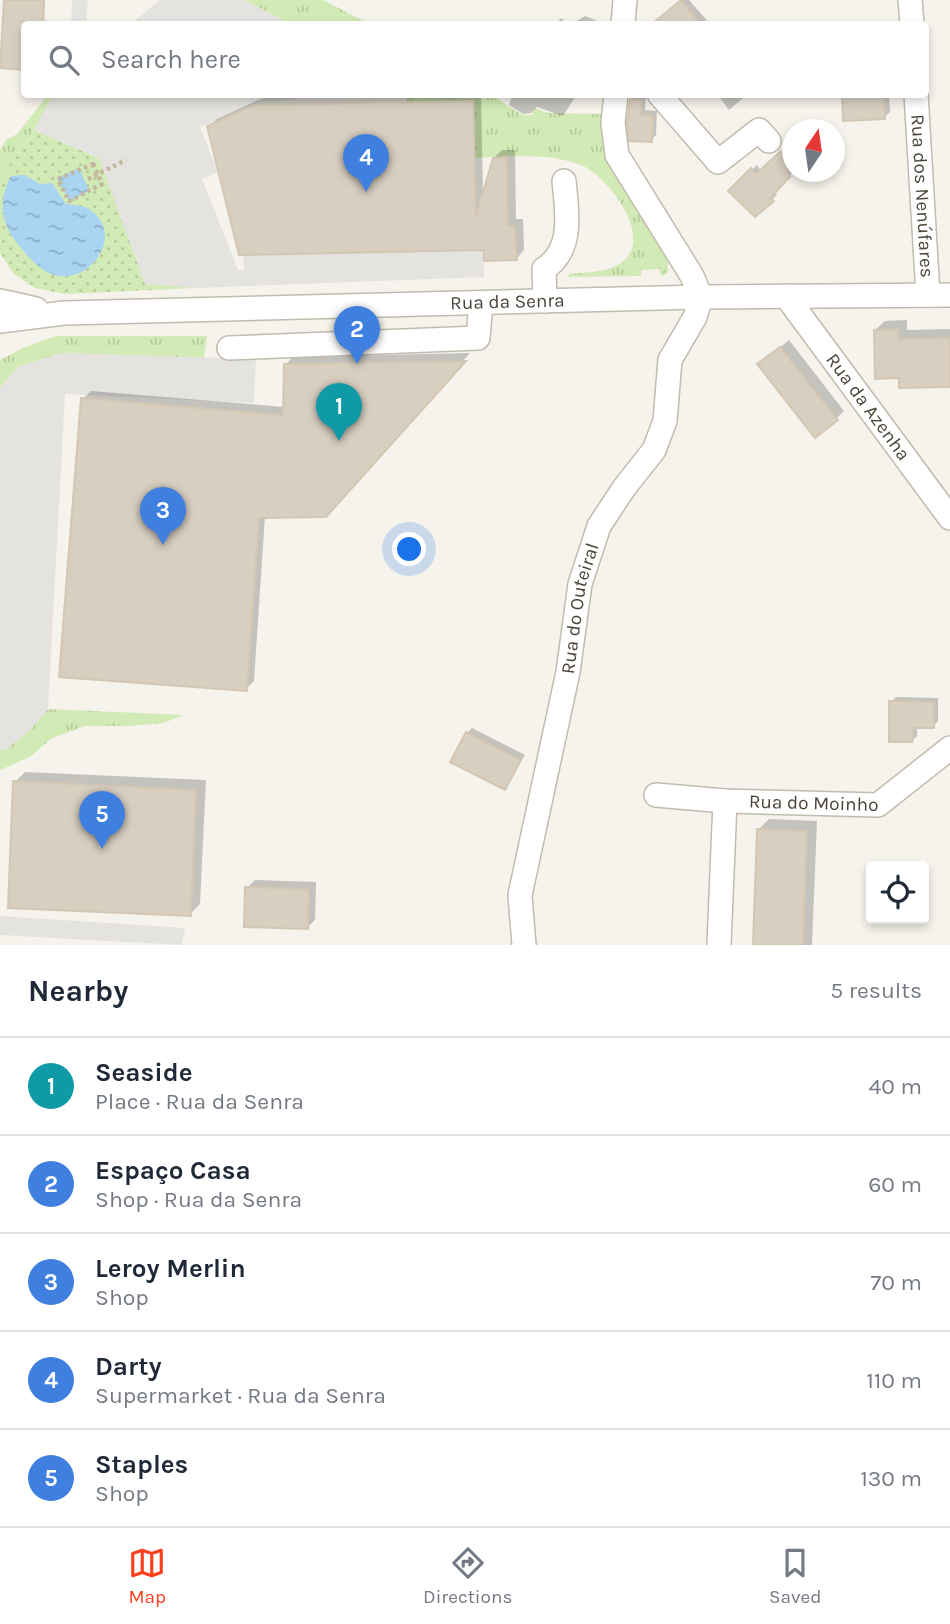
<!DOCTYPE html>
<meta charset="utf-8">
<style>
body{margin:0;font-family:Karla,sans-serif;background:#f6f6f7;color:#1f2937}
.controls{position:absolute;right:21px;bottom:21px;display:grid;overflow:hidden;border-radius:7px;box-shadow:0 4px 10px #0003}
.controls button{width:63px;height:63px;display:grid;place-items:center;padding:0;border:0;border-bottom:2px solid #e0e1e3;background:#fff;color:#1f2937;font:35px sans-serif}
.compass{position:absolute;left:782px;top:119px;width:63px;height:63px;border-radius:50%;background:#fff;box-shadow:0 4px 10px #0003;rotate:13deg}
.you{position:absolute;left:410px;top:550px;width:24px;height:24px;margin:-18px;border:5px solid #fff;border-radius:50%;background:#1a73e8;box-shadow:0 0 0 10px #1a73e833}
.badge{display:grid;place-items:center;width:46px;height:46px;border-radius:50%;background:#fc3f1d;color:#fff;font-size:23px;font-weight:700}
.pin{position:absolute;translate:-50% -58px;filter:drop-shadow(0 2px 4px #0008)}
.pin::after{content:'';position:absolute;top:37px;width:24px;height:21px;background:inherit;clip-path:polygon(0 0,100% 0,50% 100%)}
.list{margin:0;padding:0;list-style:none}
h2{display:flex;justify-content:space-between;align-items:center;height:91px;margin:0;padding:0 28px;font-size:30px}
h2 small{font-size:23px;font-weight:400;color:#747a83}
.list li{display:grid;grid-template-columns:46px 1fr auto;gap:21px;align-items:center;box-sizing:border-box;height:98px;padding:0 28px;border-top:2px solid #e0e1e3}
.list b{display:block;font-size:26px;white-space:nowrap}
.list p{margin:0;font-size:23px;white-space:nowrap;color:#747a83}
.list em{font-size:23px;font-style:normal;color:#747a83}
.icon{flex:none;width:38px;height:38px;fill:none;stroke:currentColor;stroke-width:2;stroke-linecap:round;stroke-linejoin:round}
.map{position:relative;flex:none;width:950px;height:945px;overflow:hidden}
.search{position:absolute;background:#fff;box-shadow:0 4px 10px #0003;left:21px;right:21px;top:21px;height:77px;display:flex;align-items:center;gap:18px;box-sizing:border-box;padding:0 24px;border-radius:7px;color:#747a83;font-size:26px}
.sheet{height:581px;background:#fff}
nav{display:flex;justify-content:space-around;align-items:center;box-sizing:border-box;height:98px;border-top:2px solid #e0e1e3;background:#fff;font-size:19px;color:#747a83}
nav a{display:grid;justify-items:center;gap:4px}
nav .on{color:#fc3f1d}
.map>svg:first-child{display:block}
</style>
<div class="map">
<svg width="950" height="945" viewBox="0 0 950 945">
<defs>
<pattern id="grass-tufts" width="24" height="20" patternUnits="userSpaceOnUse" patternTransform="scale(1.75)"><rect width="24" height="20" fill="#d2eab5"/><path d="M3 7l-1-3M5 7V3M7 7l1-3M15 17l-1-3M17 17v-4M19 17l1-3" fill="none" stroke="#b6ca9c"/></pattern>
<pattern id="garden-dots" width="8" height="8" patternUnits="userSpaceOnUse" patternTransform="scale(1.75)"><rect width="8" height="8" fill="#d2eab5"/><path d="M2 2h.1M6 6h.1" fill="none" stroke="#b6ca9c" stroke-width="1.8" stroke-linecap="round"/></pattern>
<pattern id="water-ripples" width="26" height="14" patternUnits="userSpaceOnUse" patternTransform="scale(1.75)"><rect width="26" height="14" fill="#a9d4f2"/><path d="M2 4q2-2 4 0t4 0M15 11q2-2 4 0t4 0" fill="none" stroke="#8caec5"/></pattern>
</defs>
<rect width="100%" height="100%" fill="#f6f3ec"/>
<g fill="url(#grass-tufts)">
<polygon points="244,0 323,0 370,24 290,24"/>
<polygon points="48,95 53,95 34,130 0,179 0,150 6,140 17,134"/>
<path d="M407,95H491L523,115H532L534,108L549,113L602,114L606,150L668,256V273L661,276L660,269L641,270V276L568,277L569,274C585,272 607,273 621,263C656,239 608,176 581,165C547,152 510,157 475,158L473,101L407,102Z"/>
<polygon points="56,336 207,336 204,358 62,353 18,367 0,388 0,360 23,348"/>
<polygon points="48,709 184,715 163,723 129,726 85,726 52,738 30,757 0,770 0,750 5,750 28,732"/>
</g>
<polygon fill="url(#garden-dots)" points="34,130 99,158 195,288 65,294 35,288 14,274 0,253 0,179"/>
<g fill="#e5e3e0">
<polygon points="72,0 88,0 86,24 71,24"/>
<polygon points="160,0 244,0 290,24 131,24"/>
<polygon points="53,95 294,95 297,100 261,101 200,127 218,172 202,179 238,270 244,270 243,255 484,250 484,277 195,288 145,284 99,158 34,130"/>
<polygon points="62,353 256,359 254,403 65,394 48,709 28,732 5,750 0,750 0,388 18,367"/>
<polygon points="0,916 185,928 182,945 0,935"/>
</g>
<g fill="url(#water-ripples)">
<polygon points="79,168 89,191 69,201 57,178"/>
<path d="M25,175L40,184L52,183L66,204C72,205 81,205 87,208C129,231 89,291 49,273C34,266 21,248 11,235C0,215 0,196 11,176Z"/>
</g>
<g fill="#0003">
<polygon points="6,0 45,0 44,20 47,21 47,24 24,24 24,68 1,66"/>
<polygon points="683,0 689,0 710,24 658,24 657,22"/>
<polygon points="585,16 600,22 599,24 572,24"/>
<polygon points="561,18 568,24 556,24"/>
<polygon points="481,94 483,195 494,158 502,150 515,150 516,219 523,219 524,250 517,258 485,248 209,127 217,119 263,98"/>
<polygon points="513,94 577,94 563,116 537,107 531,113 523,114 509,105"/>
<polygon points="717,94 748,94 729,110"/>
<polygon points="844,94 889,94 890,112 885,117"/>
<polygon points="636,95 646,95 645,110 657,111 656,135 651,140 631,100"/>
<polygon points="786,148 793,172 774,192 777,195 755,215 730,191 757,165 761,171"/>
<polygon points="907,320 907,330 950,329 950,385 901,376 875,330 885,321"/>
<polygon points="789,340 844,411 836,419 768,357"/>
<polygon points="470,353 334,507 265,516 254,681 246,689 83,399 91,391 285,407 285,365 293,357"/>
<polygon points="896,697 938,698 938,721 933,726 917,726 917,736 912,741 891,702"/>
<polygon points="472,728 525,755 505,788 467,733"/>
<polygon points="25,772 206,780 200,904 190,914 15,782"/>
<polygon points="769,819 817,821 812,945 755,945 759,829"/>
<polygon points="255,880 316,882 315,920 307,928 247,888"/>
</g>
<g fill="#d8cfc1" stroke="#d3c7b4" stroke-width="2">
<polygon points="4,0 44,0 43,24 24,24 24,70 0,68"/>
<polygon points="681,0 701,24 652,24"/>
<polygon points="842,94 884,94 885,119 843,121"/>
<polygon points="630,99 641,100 641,115 653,116 652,142 629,141 627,123"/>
<polygon points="473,101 476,216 493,158 507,157 508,226 515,226 517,260 484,261 484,250 239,255 207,126 254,105"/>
<polygon points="781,151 790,177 770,198 774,201 755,217 728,191 751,168 756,174"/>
<polygon points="898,329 898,339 950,338 950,387 899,388 899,378 875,379 874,330"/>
<polygon points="780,347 838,420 815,438 757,364"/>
<polygon points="466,361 326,517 259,518 247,691 59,677 81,398 283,415 284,364"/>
<polygon points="889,701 934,702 934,728 913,728 912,742 889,742"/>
<polygon points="466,732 521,760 505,790 450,762"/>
<polygon points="13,781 196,790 191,916 8,908"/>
<polygon points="757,829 807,831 803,945 753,945"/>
<polygon points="245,887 309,889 308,929 244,927"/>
</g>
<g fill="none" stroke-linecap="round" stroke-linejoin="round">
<g stroke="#c2bbae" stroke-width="26">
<g id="minor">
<polyline points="910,0 912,24"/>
<polyline points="623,24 625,0"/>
<polyline points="659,94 718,162 759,130 769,141"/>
<path id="s1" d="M916,94L928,295"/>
<path id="s2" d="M786,296L950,518"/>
<polyline points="0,301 36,309"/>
<path d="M545,301L544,269C574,250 567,213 564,181"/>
<path id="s3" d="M0,321L64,313L701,297L950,295"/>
<polyline points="229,348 478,338 481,303"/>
<path id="s4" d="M656,795L725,801L878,805L950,748"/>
<path id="s5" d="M524,945L520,895L568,672L580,584L599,526L624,488L654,450L665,421L670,360L695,317L701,297L692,276L617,155L613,123L616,94"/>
<polyline points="719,945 725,801"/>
</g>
</g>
<g stroke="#c4b79f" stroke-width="4.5" stroke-dasharray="3.5 3.5" stroke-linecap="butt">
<polygon points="93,164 102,184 69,201 58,179"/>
<polyline points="88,179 126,160"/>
</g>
<use href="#minor" stroke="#fff" stroke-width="23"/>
</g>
<g text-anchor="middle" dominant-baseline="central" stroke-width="5" stroke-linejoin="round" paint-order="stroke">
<g font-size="19" fill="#4b4439" stroke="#fff">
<text stroke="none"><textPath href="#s1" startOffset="102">Rua dos Nenúfares</textPath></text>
<text stroke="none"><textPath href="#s3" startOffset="508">Rua da Senra</textPath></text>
<text stroke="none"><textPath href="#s2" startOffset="138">Rua da Azenha</textPath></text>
<text stroke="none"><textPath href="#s5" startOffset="343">Rua do Outeiral</textPath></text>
<text stroke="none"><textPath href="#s4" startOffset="158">Rua do Moinho</textPath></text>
</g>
</g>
</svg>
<div class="controls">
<button><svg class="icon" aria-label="locate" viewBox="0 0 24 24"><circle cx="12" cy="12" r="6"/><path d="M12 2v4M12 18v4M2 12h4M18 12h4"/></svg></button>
</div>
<svg class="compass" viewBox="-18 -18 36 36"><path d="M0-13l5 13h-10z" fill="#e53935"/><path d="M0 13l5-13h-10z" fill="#747a83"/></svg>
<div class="you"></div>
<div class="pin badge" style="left:339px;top:441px;background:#0f9aa8">1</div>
<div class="pin badge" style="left:357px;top:364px;background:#3f7fe0">2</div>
<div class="pin badge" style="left:163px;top:545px;background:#3f7fe0">3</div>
<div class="pin badge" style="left:366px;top:192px;background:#3f7fe0">4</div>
<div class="pin badge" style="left:102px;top:849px;background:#3f7fe0">5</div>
<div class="search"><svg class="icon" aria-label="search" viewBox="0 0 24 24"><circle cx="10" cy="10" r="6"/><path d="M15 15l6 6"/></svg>Search here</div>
</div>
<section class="sheet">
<h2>Nearby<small>5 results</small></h2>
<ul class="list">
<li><span class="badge" style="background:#0f9aa8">1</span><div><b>Seaside</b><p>Place · Rua da Senra</p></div><em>40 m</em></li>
<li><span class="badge" style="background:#3f7fe0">2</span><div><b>Espaço Casa</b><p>Shop · Rua da Senra</p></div><em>60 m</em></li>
<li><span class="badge" style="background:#3f7fe0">3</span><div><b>Leroy Merlin</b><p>Shop</p></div><em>70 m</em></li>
<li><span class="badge" style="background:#3f7fe0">4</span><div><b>Darty</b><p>Supermarket · Rua da Senra</p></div><em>110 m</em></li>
<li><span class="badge" style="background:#3f7fe0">5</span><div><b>Staples</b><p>Shop</p></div><em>130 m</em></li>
</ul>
</section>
<nav>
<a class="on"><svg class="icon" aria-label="map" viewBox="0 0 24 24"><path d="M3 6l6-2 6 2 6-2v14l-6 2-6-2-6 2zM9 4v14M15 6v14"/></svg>Map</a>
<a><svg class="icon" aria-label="directions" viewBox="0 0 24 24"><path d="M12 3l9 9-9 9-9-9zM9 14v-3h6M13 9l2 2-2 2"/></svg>Directions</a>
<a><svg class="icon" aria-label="saved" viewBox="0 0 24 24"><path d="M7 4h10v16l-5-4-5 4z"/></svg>Saved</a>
</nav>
